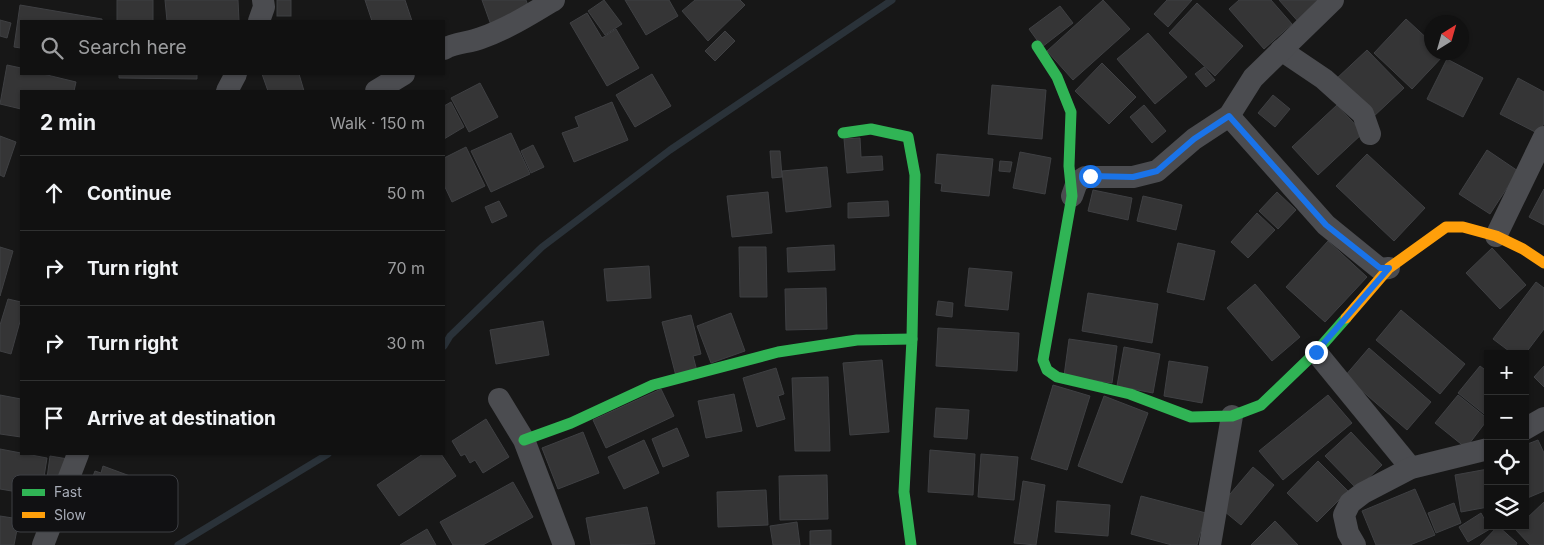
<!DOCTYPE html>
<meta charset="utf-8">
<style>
body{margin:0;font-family:Inter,sans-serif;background:#1a1a1a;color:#f1f3f6}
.controls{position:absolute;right:15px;bottom:15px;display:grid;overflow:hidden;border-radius:0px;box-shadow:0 1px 4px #0004}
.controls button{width:45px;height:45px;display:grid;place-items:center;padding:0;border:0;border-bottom:1px solid #303131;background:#111;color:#f1f3f6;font:25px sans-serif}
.compass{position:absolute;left:1424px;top:15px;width:45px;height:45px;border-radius:50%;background:#111;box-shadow:0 1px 4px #0004;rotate:37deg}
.stop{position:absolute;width:15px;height:15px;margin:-11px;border:4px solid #1a73e8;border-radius:50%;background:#fff}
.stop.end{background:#1a73e8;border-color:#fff;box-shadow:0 1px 5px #0008}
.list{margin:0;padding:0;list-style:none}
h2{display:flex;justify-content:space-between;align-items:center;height:65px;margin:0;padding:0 20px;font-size:21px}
h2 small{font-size:16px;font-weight:400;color:#9c9d9f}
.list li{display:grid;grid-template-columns:32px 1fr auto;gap:15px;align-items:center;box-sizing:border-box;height:75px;padding:0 20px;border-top:1px solid #303131}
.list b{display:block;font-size:19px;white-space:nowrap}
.list em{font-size:16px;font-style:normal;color:#9c9d9f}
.icon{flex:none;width:28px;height:28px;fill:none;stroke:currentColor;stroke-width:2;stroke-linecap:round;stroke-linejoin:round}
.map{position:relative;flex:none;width:1544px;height:545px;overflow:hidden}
.search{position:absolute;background:#111;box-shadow:0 1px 4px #0004;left:20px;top:20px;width:425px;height:55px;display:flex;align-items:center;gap:12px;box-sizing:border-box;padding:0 18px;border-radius:0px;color:#9c9d9f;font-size:19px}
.panel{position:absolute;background:#111;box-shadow:0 1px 4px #0004;left:20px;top:90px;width:425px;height:365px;border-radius:0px}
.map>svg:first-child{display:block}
</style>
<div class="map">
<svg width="1544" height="545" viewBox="0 0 1544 545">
<rect width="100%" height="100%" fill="#171717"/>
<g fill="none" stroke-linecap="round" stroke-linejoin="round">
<g stroke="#2a3239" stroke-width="7">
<polyline points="444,346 450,336 542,247 670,150 892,0"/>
<polyline points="178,545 328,454"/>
</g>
</g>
<g fill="#353536" stroke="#3f4043">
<rect x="117" y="0" width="36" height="21"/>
<polygon points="165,0 238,0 239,21 167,21"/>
<rect x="277" y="0" width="14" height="16"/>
<polygon points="365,0 405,0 412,21 372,21"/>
<polygon points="482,0 526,0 530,11 491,25"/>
<polygon points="604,0 622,24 605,35 588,11"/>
<polygon points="625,0 669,0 678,16 646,35"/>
<polygon points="695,0 740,0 745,5 708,41 682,11"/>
<polygon points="1103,0 1130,29 1073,80 1047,51"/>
<polygon points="1167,0 1192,0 1168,27 1154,14"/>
<polygon points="1239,0 1271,0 1292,24 1264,49 1229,9"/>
<polygon points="1279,0 1331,0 1302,26"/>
<polygon points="1197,3 1243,46 1215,76 1169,33"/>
<polygon points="20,5 102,19 102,21 21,21 21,48 14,47"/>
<polygon points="1060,6 1073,23 1042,47 1029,29"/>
<polygon points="587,13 602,38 616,29 639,68 607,86 570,23"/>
<polygon points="1406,19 1432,43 1432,52 1442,52 1444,55 1412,89 1374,53"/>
<polygon points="0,20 11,23 7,38 0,36"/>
<polygon points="725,31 735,41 715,61 705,51"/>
<polygon points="1148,33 1187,77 1155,104 1117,59"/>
<polygon points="1367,50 1404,88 1372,118 1335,80"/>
<polygon points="1447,59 1483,78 1463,117 1427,99"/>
<polygon points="1102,63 1136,97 1109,124 1075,91"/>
<polygon points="7,65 21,68 21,74 43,74 76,82 74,91 21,91 21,109 0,104"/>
<polygon points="1204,67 1215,80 1206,87 1195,74"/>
<polygon points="119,74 197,74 197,79 119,78"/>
<polygon points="262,74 299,74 304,91 268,91"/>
<polygon points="652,74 671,106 635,127 616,95"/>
<polygon points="1518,78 1544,92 1544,123 1539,134 1500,114"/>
<polygon points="480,83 498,117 469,132 451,98"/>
<polygon points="992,85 1046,90 1042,139 988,134"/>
<polygon points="1273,95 1290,109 1275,127 1258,113"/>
<polygon points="451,102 464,127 444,139 444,106"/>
<polygon points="612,102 628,140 574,162 562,133 579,127 575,117"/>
<polygon points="1144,105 1166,131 1152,143 1130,117"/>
<polygon points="1337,105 1363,133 1318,175 1292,147"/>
<polygon points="511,133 530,174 491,192 471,151"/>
<polygon points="0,136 16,142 4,177 0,175"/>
<polygon points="860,138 861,157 882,156 883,170 847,173 844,139"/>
<polygon points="533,145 544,167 531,173 521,151"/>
<polygon points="466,147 485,186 452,202 444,185 444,158"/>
<polygon points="1487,150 1518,171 1490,214 1459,194"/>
<polygon points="770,151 780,151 782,177 772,178"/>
<polygon points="1020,152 1051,158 1045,194 1013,188"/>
<polygon points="937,154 993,159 989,196 941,191 942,184 935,183"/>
<polygon points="1367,154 1425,208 1394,241 1336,186"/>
<polygon points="1000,161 1012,162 1010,172 999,171"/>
<polygon points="827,167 831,207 786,212 782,171"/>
<polygon points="1544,189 1544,225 1529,217"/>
<polygon points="1093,190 1132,198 1128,220 1088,211"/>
<polygon points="768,192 772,233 732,237 727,196"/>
<polygon points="1277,192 1296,210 1278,229 1259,211"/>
<polygon points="1143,196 1182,205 1176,230 1137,221"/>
<polygon points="499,201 507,216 492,223 485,207"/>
<polygon points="888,201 889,216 848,218 848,203"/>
<polygon points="1257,213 1275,230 1248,258 1231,242"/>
<polygon points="1328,241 1367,277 1325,322 1286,287"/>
<polygon points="1178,243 1215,251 1204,300 1167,292"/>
<polygon points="834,245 835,270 788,272 787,248"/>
<polygon points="0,247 13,251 0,296"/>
<polygon points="739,247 766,247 767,297 740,297"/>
<polygon points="1492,248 1526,285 1500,309 1466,273"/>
<polygon points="649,266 651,298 607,301 604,269"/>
<polygon points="969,268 1012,272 1008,310 965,306"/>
<polygon points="1536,282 1544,288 1544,329 1525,354 1513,354 1493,339"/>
<polygon points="1255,284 1300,337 1272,361 1227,308"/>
<polygon points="826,288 827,329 786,330 785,289"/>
<polygon points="1088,293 1158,304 1152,343 1082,331"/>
<polygon points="8,299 21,302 21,318 11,354 0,351 0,325"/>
<polygon points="938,301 953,303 952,317 936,315"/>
<polygon points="1401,310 1465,364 1440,394 1376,340"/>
<polygon points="731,313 745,351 711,363 697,326"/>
<polygon points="691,315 701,354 693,356 697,371 676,376 662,322"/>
<polygon points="543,321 549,355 496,364 490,330"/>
<polygon points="938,328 1019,333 1017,371 936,366"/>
<polygon points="1069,339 1117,346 1112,383 1064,376"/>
<polygon points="1124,347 1160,354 1153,393 1117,386"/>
<polygon points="1369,348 1431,402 1407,430 1345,376"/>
<polygon points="882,360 889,432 850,435 843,363"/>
<polygon points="1169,361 1208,367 1202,403 1164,396"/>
<polygon points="1480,366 1488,372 1488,417 1458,393"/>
<polygon points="1544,366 1544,387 1534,377"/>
<polygon points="776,368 784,394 778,396 785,419 757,427 743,378"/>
<polygon points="828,377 830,451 795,451 792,378"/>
<polygon points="1053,385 1090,396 1067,470 1031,459"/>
<polygon points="661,389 674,416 606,448 593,420"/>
<polygon points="734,394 742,431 706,438 698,401"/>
<polygon points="0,395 21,399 21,437 0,434"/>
<polygon points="1328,395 1352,423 1283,480 1259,451"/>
<polygon points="1458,395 1488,419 1466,448 1435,423"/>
<polygon points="1104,396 1148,413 1122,483 1078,466"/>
<polygon points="936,408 969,410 967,439 934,437"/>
<polygon points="486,419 509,457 483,473 475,460 470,463 465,454 461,456 452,441"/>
<polygon points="677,428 689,456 663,467 652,439"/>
<polygon points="583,432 599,473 558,489 542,448"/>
<polygon points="1351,432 1382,465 1357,489 1325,456"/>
<polygon points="644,440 659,473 624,489 608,457"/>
<polygon points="1538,440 1544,453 1544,491 1525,499 1525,445"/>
<polygon points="0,449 47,458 41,496 0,489"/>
<polygon points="930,450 975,454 973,495 928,492"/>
<polygon points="423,454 441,454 456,476 399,516 377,485"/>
<polygon points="981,454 1018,457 1014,500 978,497"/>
<polygon points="50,456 68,459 65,481 47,478"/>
<polygon points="1318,461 1348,491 1317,522 1287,493"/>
<polygon points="103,466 130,476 119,506 93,497 96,487 90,484 95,471 101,473"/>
<polygon points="1253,467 1274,485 1241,525 1219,507"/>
<polygon points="1488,469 1488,507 1461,512 1455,475"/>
<polygon points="827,475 828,519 780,520 779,476"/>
<polygon points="1023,481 1045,485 1036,545 1014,543"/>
<polygon points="513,482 533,517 483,545 453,545 440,522"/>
<polygon points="1415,489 1435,535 1410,545 1376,545 1362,511"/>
<polygon points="766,490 768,525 718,527 717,492"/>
<polygon points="1141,496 1206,513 1197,545 1172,545 1131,534"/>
<polygon points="1057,501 1110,505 1108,536 1055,532"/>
<polygon points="1544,502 1544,545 1530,545 1515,529 1518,526 1525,526 1525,520"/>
<polygon points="1454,503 1461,523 1436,533 1428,513"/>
<polygon points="647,507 655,544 591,545 586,518"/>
<polygon points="1481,513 1490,529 1468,542 1459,527"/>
<polygon points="0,516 19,519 14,545 0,545"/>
<polygon points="1275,521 1298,545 1251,545"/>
<polygon points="797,522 800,545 773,545 770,526"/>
<polygon points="1498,526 1517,543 1516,545 1480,545"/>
<polygon points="427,529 436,545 400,545"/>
<polygon points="831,530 831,545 810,545 810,531"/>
</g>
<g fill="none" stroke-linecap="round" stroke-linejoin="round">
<g stroke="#4b4c50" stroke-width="22">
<polyline points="259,21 264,7 263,0"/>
<path d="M444,49C455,42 469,43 481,38C507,29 531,14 554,0"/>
<polyline points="1281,50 1324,79 1363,114 1370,134"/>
<polyline points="227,91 236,74"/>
<polyline points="376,91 404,74"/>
<polyline points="1229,116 1326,225 1380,269 1389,268"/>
<polyline points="1072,196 1077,182 1085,177 1133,177 1157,171 1194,139 1229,116 1253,78 1333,0"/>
<polyline points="1496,236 1544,137"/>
<polyline points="1316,352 1411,468"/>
<polyline points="499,399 524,440 564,545"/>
<polyline points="1525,429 1544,418"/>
<polyline points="43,545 78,454"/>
<polyline points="1210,545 1232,416"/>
<polyline points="1355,545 1348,533 1344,515 1350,503 1363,493 1411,468 1488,449"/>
</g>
<g stroke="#30b455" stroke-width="11">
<polyline points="1037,46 1057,77 1071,112 1069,166 1072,196 1043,360 1047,370 1057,377 1130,394 1191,417 1232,416 1261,405 1316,352 1346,318"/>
<polyline points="843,133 871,129 908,137 915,175 912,339 904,492 911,545"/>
<polyline points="524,440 571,423 653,385 778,352 857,340 912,339"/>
</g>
<polyline stroke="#ff9f0a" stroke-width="11" points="1346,318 1389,268 1446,227 1463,227 1496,236 1523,249 1544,263"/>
</g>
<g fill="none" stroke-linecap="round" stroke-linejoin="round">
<polyline stroke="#1a73e8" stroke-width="6" points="1090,176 1133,177 1157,171 1194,139 1229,116 1326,225 1380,268 1389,268 1316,352"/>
</g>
<rect x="12" y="475" width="166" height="57" rx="8" fill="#111113" stroke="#3e4045" stroke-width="1"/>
<rect x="22" y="489" width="23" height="7" fill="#30b455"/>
<rect x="22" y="512" width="23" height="6" fill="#ff9f0a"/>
<g font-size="14" fill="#a8adb8">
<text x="54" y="497">Fast</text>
<text x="54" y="520">Slow</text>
</g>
</svg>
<div class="controls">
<button>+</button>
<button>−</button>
<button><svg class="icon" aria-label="locate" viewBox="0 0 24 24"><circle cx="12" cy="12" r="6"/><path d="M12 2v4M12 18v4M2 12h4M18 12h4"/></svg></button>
<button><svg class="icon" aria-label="layers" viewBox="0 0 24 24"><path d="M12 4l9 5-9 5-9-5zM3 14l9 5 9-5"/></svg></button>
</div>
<svg class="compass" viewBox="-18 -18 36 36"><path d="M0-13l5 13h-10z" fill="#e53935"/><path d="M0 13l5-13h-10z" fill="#9c9d9f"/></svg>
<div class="stop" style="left:1090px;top:176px"></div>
<div class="stop end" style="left:1316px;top:352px"></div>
<div class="search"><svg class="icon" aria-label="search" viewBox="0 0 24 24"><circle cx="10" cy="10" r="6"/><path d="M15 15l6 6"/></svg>Search here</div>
<section class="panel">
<h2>2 min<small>Walk · 150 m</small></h2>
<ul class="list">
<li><svg class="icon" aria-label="ahead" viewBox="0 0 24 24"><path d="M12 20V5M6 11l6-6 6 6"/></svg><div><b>Continue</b></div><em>50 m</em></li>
<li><svg class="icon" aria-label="right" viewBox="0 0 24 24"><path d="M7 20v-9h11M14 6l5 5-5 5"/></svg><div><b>Turn right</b></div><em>70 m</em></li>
<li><svg class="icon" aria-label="right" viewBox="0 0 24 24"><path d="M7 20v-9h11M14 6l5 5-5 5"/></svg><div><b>Turn right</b></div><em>30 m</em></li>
<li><svg class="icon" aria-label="arrive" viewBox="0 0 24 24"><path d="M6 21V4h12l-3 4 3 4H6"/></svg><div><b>Arrive at destination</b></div></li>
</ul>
</section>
</div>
